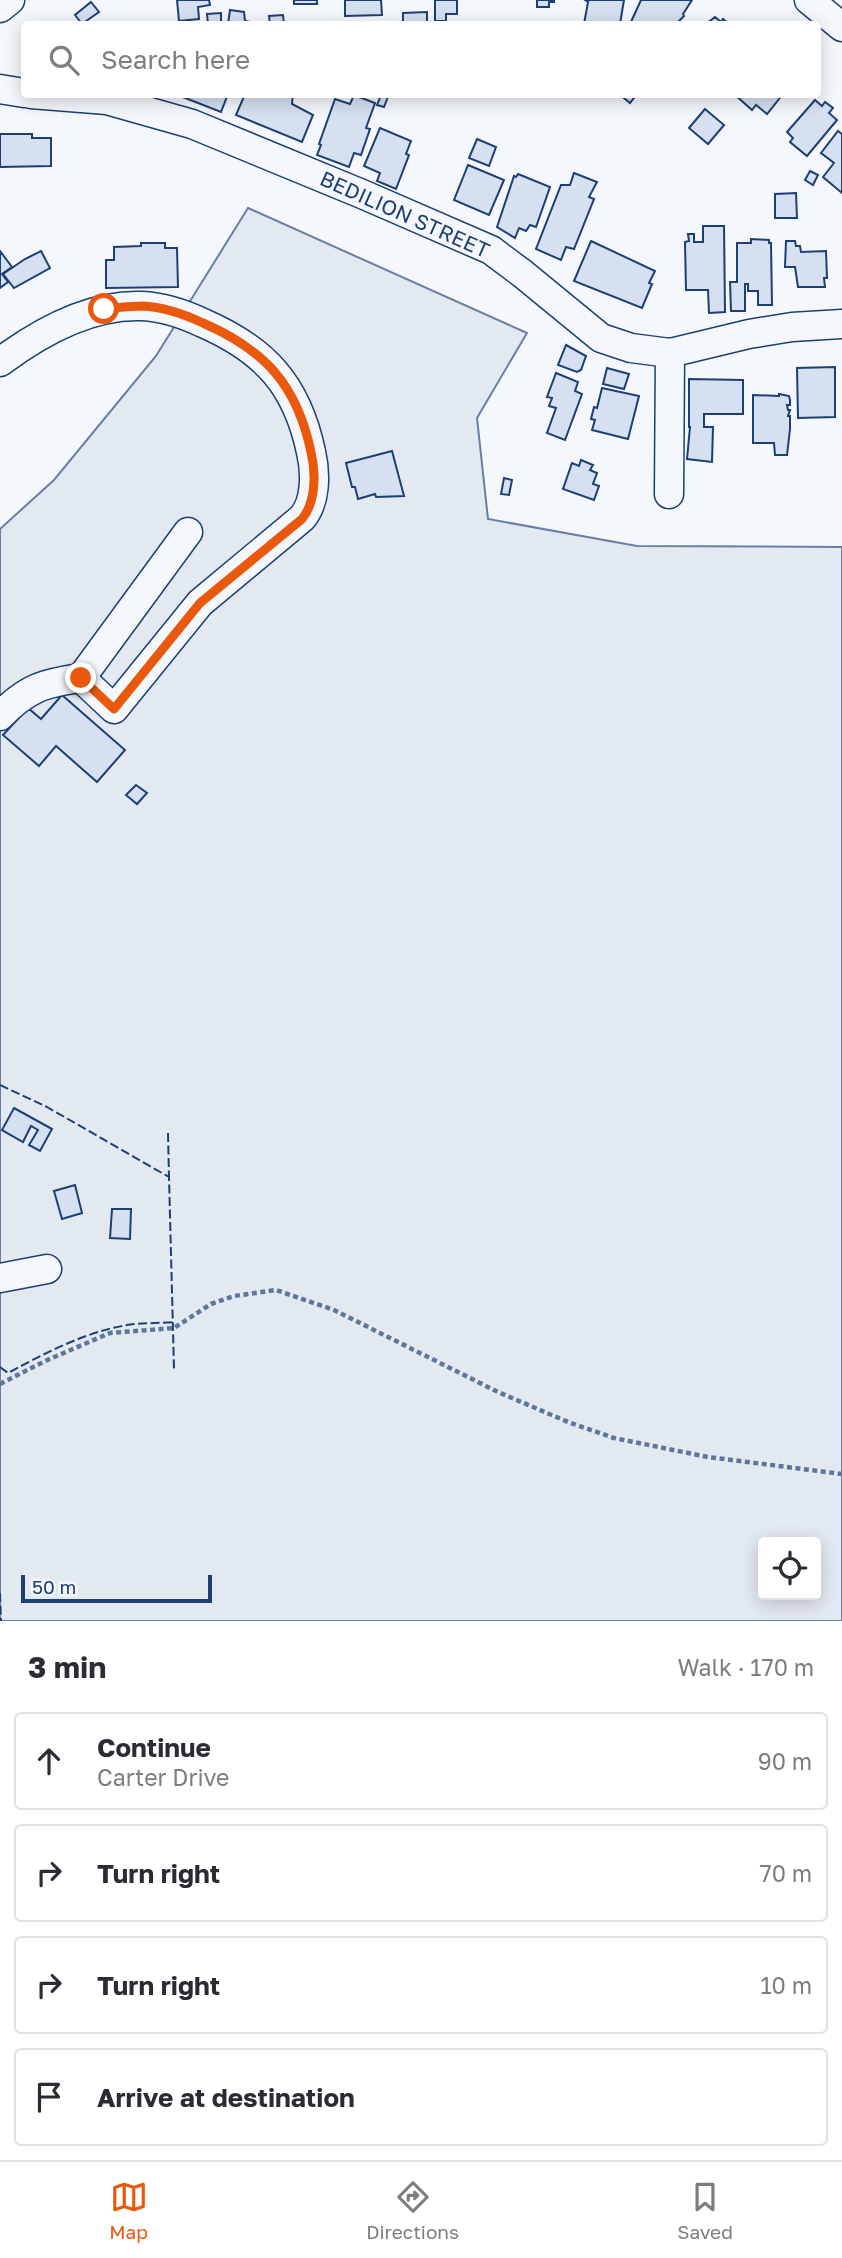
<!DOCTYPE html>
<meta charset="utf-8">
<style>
body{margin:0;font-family:"Golos Text",sans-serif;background:#f7f7f7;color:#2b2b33}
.controls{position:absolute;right:21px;bottom:21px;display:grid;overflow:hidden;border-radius:7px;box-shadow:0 4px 18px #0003}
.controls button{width:63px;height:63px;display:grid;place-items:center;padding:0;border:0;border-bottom:2px solid #e1e1e2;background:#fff;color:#2b2b33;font:35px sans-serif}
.scale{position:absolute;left:21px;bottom:18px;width:191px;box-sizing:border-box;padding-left:7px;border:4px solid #1d3f73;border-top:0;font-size:19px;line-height:24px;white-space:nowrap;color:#1d3f73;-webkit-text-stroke:5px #f4f7fb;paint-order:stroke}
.stop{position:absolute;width:21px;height:21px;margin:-16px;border:5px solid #ea580c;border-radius:50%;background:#fff}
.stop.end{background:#ea580c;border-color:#fff;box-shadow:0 2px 7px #0008}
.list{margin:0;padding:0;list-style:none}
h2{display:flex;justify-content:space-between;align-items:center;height:91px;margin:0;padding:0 28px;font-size:30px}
h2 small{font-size:23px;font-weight:400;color:#7c7c81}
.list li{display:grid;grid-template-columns:46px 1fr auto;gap:21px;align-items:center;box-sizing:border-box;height:98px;margin:0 14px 14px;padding:0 14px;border:2px solid #e1e1e2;border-radius:7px}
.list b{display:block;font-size:26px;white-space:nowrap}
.list p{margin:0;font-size:23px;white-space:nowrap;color:#7c7c81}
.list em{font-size:23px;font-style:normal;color:#7c7c81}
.icon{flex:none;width:38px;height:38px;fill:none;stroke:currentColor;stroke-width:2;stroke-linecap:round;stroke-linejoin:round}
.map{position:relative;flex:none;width:842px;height:1621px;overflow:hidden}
.search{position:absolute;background:#fff;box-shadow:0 4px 18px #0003;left:21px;right:21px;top:21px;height:77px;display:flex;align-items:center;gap:18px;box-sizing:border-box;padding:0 24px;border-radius:7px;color:#7c7c81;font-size:26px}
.sheet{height:539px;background:#fff}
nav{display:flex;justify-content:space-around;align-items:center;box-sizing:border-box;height:98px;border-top:2px solid #e1e1e2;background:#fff;font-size:19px;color:#7c7c81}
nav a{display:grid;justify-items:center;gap:4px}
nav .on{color:#ea580c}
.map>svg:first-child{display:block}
</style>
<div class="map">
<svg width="842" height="1621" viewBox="0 0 842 1621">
<rect width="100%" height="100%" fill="#f4f7fb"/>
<path fill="#e3e9f0" stroke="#687fa3" stroke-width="2" fill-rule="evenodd" d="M248,208L527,333L477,418L488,519L637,546L842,547V1621H0V529L54,480L156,356ZM763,1542H816V1595H763Z"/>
<g fill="#d5e0f0" stroke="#1d3f73" stroke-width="2">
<polygon points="177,0 209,0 210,5 198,7 199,19 179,21"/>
<rect x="294" y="0" width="23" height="4"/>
<polygon points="345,0 381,0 382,15 345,16"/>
<polygon points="435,0 457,0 457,14 446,14 446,21 435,21"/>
<polygon points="537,0 554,0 554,2 549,2 549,7 537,7"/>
<polygon points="585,0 624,0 620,24 584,24 588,2"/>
<polygon points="641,0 692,0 683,14 684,16 676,24 630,24"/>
<polygon points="91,2 99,12 82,24 75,15"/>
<polygon points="230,10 244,12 245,21 261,24 228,24"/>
<polygon points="427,12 427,24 403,24 403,13"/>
<polygon points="221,13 221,24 208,24 207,14"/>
<polygon points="283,15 284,24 270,24 269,16"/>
<polygon points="715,17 721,22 723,19 729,24 706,24"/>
<polygon points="461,23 498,23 499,24 461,24"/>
<polygon points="175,94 228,94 221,112"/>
<polygon points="245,94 293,94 292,104 313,115 302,142 236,115"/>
<polygon points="389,94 384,107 377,105 381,95 379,94"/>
<polygon points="619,94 637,94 630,103"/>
<polygon points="734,94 783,94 767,114 756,105 752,110"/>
<polygon points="354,95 375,103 366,128 370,129 361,155 354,153 349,167 317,155 321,145 319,144 335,99 350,104"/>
<polygon points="815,100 822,106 825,102 833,108 829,113 837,120 807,156 790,142 793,138 787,132"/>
<polygon points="705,109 724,125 708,144 689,128"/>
<polygon points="380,128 411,141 406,154 409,155 396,189 377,181 380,173 364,166"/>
<polygon points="838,131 842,134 842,193 823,177 834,163 821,153"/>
<polygon points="0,134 32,134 32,138 51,138 51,166 0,167"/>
<polygon points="477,139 496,147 489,166 469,158"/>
<polygon points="468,165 504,180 489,215 454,200"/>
<polygon points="810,171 818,175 813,185 805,180"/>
<polygon points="574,173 597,182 589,197 594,199 574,249 566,247 561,260 536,249 561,185 570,185"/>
<polygon points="518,174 550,187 536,227 530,225 526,231 519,228 515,238 497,227 514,176 516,177"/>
<polygon points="796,193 797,218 775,218 775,194"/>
<polygon points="703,226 724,226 725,312 709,313 708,290 686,290 685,242 689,241 688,234 694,234 694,242 703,242"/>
<polygon points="751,239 769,240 769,243 771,243 772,305 758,305 758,291 748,291 748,284 745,284 745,311 731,311 730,282 737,282 737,243 751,243"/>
<polygon points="591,241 655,271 649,283 652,284 642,308 574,281"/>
<polygon points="786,241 795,241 796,246 800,246 801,252 826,251 827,278 824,278 825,287 798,287 795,267 785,267"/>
<polygon points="141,243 165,243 165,248 177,248 178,287 106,288 106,260 114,260 114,247 141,246"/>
<polygon points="0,251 12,267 2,274 8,282 0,288"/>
<polygon points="41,251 50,268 14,288 3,274 25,259"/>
<polygon points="566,345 586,356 581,370 577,372 558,365"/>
<polygon points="835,367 835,417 798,418 797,368"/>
<polygon points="607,368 629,374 624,389 603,384"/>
<polygon points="556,373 578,382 575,391 582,394 565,440 547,433 556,408 549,406 552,398 547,397"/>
<polygon points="689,379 743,380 743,414 704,414 704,427 713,427 712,462 687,459 690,427 689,427"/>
<polygon points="602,388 639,396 628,439 592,430 595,420 591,419 594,407 597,408"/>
<polygon points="779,394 789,396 790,400 790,405 787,405 788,410 790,410 788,416 790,416 790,429 787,455 775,455 774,443 753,443 753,395 779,396"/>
<polygon points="392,451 404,496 376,497 375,494 358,499 355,487 352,487 346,463"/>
<polygon points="581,460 593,465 590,470 597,473 593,484 599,486 594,500 563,489 572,463 579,466"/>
<polygon points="504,478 512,480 509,495 501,494"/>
<polygon points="62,695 125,750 97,782 56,746 39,766 3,735 28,708 41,719"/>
<polygon points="136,785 147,793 137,804 126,795"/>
<polygon points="14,1108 52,1129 40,1151 29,1145 38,1130 31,1126 23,1142 2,1130"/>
<polygon points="75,1185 82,1213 62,1219 54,1191"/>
<polygon points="112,1209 131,1209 130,1239 110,1238"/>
</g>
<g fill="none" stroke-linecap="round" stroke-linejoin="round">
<g stroke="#1d3f73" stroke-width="31">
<g id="minor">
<polyline points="809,0 842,27"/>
<polyline points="0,8 10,0"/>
<polyline points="0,89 24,93"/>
<polyline points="31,94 107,100 192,124 362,194 491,250 523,274 601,338 631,348 670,353 749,334 792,327 842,324"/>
<path d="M0,362C40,332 90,304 142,306C163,307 184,314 203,323C265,350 297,385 311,452C316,473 316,502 302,518L200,603L114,709L81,678C44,683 27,688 0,716"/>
<polyline points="669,494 670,353"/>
<polyline points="81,678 188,532"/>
<polyline points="0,1278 47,1269"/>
</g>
</g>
<polyline stroke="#5e769c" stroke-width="4.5" stroke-dasharray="5 3.5" stroke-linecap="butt" points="0,1384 45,1361 110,1333 174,1328 211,1304 234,1296 276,1290 334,1310 498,1392 568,1422 614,1438 708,1457 842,1474"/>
<use href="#minor" stroke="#f4f7fb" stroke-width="28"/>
<g stroke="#1d3f73" stroke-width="2" stroke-dasharray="9 3.5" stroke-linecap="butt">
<polyline points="0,1085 47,1107 169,1177 174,1369"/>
<polyline points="168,1133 169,1177"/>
<path d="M0,1367L8,1373C47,1352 91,1329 135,1324C148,1323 161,1323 174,1322"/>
<polyline points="0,1593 1,1621"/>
</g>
</g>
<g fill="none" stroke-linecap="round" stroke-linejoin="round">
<path stroke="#ea580c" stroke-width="9" d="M81,678L114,709L200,603L302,519C316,502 316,473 311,452C297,385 265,350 203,323C184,314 163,307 142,306C129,306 116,308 104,309"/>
</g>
<g text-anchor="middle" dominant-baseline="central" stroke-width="5" stroke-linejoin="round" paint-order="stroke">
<g font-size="21" fill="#1d3f73" stroke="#f4f7fb">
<text transform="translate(405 214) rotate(24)">BEDILION STREET</text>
</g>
</g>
</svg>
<div class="controls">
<button><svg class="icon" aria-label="locate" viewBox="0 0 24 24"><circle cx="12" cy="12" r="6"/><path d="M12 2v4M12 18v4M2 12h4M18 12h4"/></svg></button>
</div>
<div class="scale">50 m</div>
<div class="stop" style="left:104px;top:309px"></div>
<div class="stop end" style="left:81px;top:678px"></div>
<div class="search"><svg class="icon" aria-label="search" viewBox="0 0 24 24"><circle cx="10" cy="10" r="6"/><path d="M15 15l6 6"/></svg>Search here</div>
</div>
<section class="sheet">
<h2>3 min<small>Walk · 170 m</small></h2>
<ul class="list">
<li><svg class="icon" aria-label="ahead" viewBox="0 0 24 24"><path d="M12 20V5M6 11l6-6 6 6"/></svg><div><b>Continue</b><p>Carter Drive</p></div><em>90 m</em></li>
<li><svg class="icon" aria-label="right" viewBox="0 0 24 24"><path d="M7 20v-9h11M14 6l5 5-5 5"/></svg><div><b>Turn right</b></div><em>70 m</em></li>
<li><svg class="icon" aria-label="right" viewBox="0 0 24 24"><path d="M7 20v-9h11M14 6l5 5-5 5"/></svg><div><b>Turn right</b></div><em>10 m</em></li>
<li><svg class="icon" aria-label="arrive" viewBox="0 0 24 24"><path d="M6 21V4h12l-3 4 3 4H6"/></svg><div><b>Arrive at destination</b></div></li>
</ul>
</section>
<nav>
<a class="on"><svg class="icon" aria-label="map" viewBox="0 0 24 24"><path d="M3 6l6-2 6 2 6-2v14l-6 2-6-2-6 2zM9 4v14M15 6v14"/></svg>Map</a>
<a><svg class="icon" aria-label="directions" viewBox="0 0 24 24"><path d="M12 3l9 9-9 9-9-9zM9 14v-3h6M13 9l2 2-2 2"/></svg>Directions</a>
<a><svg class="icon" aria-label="saved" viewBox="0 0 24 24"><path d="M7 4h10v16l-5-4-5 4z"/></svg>Saved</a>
</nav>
